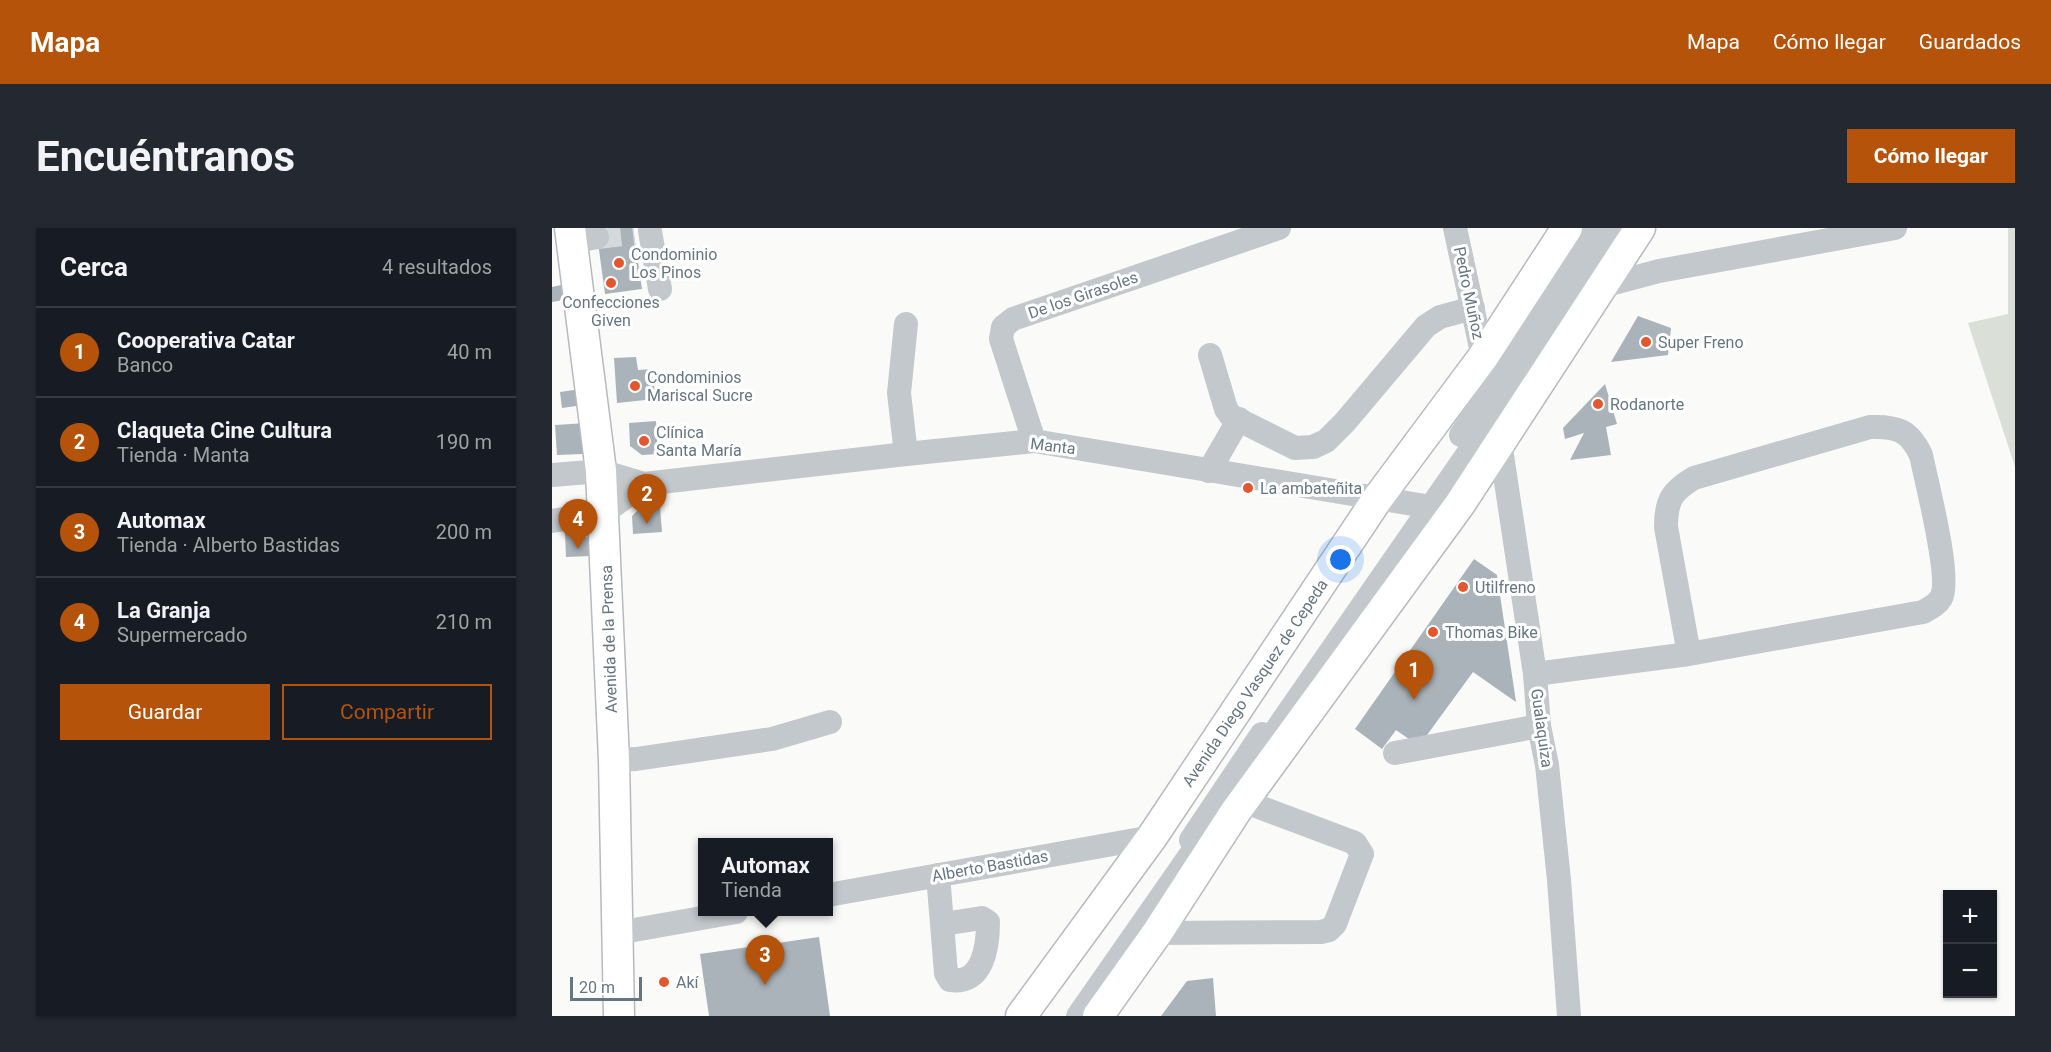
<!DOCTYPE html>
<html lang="es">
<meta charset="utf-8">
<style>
body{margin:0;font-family:Roboto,sans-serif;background:#242831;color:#f1f3f6}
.controls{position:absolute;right:18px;bottom:18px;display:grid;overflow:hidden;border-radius:0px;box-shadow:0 2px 4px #0004}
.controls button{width:54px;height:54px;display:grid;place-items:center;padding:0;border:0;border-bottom:2px solid #363941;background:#171b24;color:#f1f3f6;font:30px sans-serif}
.scale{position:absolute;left:18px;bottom:15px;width:72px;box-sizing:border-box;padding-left:6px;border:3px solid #657683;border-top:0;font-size:16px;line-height:21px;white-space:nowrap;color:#657683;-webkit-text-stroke:4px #fff;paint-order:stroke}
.you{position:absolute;left:789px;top:332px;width:21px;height:21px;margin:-15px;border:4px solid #fff;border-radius:50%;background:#1a73e8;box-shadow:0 0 0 9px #1a73e833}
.badge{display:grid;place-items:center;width:39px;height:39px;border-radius:50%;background:#b45309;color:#fff;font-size:20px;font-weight:700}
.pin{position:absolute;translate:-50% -50px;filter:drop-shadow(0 2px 3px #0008)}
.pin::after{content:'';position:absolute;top:32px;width:21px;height:18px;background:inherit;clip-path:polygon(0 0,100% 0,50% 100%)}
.popup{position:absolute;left:146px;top:610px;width:135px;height:78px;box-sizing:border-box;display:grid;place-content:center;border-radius:0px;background:#171b24;filter:drop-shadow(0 2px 4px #0005);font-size:20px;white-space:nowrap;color:#9ea1a6}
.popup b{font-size:22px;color:#f1f3f6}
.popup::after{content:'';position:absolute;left:50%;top:100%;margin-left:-12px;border:12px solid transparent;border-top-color:#171b24}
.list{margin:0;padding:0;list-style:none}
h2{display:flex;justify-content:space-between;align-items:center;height:78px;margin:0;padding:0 24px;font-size:26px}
h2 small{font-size:20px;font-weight:400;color:#9ea1a6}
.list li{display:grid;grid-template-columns:39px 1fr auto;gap:18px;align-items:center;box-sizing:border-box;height:90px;padding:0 24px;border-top:2px solid #363941}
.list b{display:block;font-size:22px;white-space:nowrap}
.list p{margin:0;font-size:20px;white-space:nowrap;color:#9ea1a6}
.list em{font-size:20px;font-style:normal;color:#9ea1a6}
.actions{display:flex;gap:12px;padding:18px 24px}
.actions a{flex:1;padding:14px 0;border:2px solid #b45309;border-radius:0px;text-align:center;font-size:21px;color:#b45309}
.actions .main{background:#b45309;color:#fff}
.map{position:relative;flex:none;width:1463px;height:788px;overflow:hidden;border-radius:0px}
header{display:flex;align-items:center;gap:36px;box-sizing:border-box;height:84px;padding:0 30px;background:#b45309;color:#fff}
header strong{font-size:28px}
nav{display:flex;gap:33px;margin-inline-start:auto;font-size:21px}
.intro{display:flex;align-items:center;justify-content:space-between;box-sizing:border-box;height:144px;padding:0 36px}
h1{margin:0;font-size:42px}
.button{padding:15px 27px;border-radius:0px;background:#b45309;color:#fff;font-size:21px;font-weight:700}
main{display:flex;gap:36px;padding:0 36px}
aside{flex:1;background:#171b24;border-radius:0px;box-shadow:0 2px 4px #0004}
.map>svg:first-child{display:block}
</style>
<header>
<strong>Mapa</strong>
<nav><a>Mapa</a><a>Cómo llegar</a><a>Guardados</a></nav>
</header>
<div class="intro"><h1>Encuéntranos</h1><a class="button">Cómo llegar</a></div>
<main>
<aside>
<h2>Cerca<small>4 resultados</small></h2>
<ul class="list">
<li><span class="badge">1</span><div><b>Cooperativa Catar</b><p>Banco</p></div><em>40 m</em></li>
<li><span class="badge">2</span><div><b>Claqueta Cine Cultura</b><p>Tienda · Manta</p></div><em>190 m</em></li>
<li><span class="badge">3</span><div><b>Automax</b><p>Tienda · Alberto Bastidas</p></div><em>200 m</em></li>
<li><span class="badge">4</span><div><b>La Granja</b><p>Supermercado</p></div><em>210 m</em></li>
</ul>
<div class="actions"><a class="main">Guardar</a><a>Compartir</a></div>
</aside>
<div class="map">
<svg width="1463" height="788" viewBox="0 0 1463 788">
<rect width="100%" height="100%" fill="#fafaf8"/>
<polygon fill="#dadfd7" points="1456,0 1463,0 1463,239 1416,95 1456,86"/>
<g fill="#aab3b9">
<polygon points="44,0 81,0 90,61 53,66"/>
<polygon points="9,57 11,72 0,74 0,59"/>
<polygon points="1086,88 1119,100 1116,127 1059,134"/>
<polygon points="84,129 86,142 101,141 103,171 65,175 62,130"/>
<polygon points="1053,156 1065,196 1054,199 1059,227 1018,232 1032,205 1013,211 1011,200"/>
<polygon points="29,161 31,177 10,180 8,164"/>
<polygon points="104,193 106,226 90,227 78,218 77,195"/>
<polygon points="35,195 36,220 31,226 5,227 3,197"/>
<polygon points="108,279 110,304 81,306 80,288 88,280"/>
<polygon points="30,304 39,314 39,328 14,329 13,305"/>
<polygon points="922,331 945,347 964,474 921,444 867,518 844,502 830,521 803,501"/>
<polygon points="267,709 278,788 157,788 148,726"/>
<polygon points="661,750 664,788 609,788 635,753"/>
</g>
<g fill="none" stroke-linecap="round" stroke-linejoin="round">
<polyline stroke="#d5d9db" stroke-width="24" stroke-dasharray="24 12" stroke-linecap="butt" points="45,9 82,5"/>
<g stroke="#b5babe" stroke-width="33">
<g id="major">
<polyline points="18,0 49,243 62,532 67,788"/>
<polyline points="469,788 600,609 826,270 931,129 1015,0"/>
<polyline points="546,788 605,705 684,583 908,276 1088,0"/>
</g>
</g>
<g stroke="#c3c8cc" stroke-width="24">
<polyline points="903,0 931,129"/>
<polyline points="98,3 108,61"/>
<polyline points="20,14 45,9"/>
<polyline points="1051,58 1107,43 1343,0"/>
<polyline points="658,127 674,181 679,188 743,220 761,219 774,213 793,194 874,98 888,89 921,80"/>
<polyline points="909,207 1001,70 1042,0"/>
<polyline points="482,213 449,111 451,99 461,91 727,0"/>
<polyline points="948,214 983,446 987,498 995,537 1007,652 1017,788"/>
<polyline points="354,226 347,165 354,96"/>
<polyline points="657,243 687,191"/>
<polyline points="0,247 49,243 92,256 354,226 482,213 879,279 894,278"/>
<polyline points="0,293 51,285 92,256"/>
<path d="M983,446L1137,426L1371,384C1378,380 1385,377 1389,370C1400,351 1374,252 1369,227C1357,202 1345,198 1318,199L1142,250C1120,263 1114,272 1114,299L1137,426"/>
<polyline points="843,525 987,498"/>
<polyline points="707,527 967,152 1064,0"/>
<polyline points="62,532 84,531 220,511 278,494"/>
<polyline points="639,612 710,506"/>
<path d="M386,647L394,745L398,752C431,757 436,719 436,694L430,690L391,696"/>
<polyline points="276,667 600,609"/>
<polyline points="65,705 184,684"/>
<polyline points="605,705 769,704 777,702 783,696 810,626 803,615 691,573"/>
<polyline points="526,788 655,603"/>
</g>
<use href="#major" stroke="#fff" stroke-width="30"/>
</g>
<g fill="#e4572e" stroke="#fff" stroke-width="2">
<circle cx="67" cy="35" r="6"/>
<circle cx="59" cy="55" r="6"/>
<circle cx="1094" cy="114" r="6"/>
<circle cx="83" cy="158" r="6"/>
<circle cx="1046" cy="176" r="6"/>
<circle cx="92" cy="213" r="6"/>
<circle cx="696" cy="260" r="6"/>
<circle cx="911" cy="359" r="6"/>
<circle cx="881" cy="404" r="6"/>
<circle cx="112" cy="754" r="6"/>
</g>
<g text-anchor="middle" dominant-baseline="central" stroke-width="6" stroke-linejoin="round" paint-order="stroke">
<g font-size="16" fill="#657683" stroke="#fff" text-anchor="start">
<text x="79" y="26">Condominio<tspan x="79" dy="18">Los Pinos</tspan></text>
<text x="59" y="74" text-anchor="middle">Confecciones<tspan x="59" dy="18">Given</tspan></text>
<text x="1106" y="114">Super Freno</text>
<text x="95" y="149">Condominios<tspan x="95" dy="18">Mariscal Sucre</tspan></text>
<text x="1058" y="176">Rodanorte</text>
<text x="104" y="204">Clínica<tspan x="104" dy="18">Santa María</tspan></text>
<text x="708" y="260">La ambateñita</text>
<text x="923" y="359">Utilfreno</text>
<text x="893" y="404">Thomas Bike</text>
<text x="124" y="754">Akí</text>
</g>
<g font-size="16" fill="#657683" stroke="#fff">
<text transform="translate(917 65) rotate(78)">Pedro Muñoz</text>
<text transform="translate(531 67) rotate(-19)">De los Girasoles</text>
<text transform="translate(501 218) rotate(7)">Manta</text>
<text transform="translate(57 411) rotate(-92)">Avenida de la Prensa</text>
<text transform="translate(703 455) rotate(-56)">Avenida Diego Vasquez de Cepeda</text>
<text transform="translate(990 500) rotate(82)">Gualaquiza</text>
<text transform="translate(438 638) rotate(-10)">Alberto Bastidas</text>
</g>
</g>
</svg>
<div class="controls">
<button>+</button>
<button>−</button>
</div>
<div class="scale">20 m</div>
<div class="you"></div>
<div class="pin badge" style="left:862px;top:472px">1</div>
<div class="pin badge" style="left:95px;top:296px">2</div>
<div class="pin badge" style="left:213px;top:757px">3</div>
<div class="popup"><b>Automax</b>Tienda</div>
<div class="pin badge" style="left:26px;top:321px">4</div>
</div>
</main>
